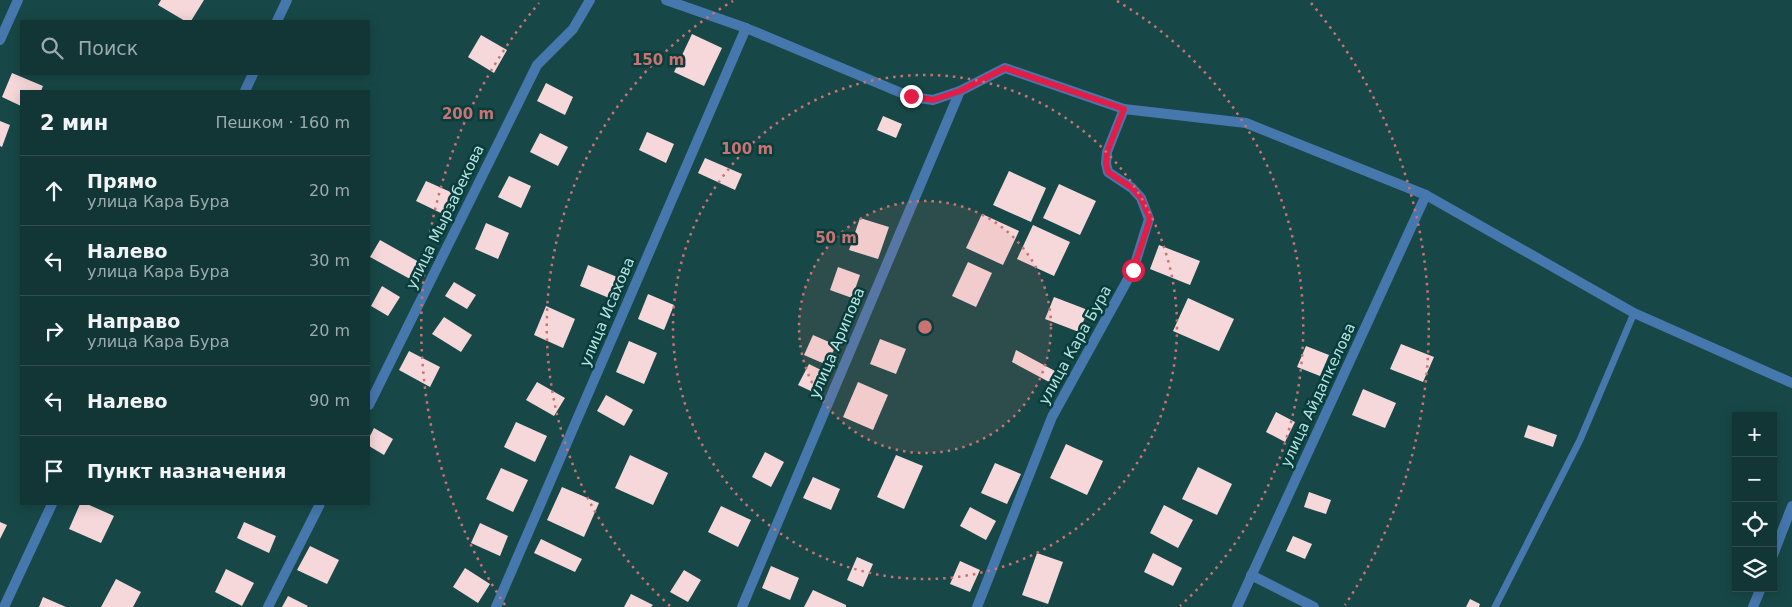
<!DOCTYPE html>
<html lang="ru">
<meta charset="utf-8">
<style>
body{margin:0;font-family:"DejaVu Sans",sans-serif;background:#1e4141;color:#f1f3f6}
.controls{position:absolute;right:15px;bottom:15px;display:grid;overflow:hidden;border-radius:0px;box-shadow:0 2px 12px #0003}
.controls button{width:45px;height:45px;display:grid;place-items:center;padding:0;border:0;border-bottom:1px solid #305050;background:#113635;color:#f1f3f6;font:25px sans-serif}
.stop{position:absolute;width:15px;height:15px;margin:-11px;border:4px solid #e11d48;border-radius:50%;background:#fff}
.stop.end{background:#e11d48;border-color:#fff;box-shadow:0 1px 5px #0008}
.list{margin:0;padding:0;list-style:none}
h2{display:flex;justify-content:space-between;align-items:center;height:65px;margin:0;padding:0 20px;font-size:21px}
h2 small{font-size:16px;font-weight:400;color:#9cabad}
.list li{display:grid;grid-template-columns:32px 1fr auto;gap:15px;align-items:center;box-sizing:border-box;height:70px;padding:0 20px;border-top:1px solid #305050}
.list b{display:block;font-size:19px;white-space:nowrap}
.list p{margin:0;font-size:16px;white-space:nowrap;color:#9cabad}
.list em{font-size:16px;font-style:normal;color:#9cabad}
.icon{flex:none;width:28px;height:28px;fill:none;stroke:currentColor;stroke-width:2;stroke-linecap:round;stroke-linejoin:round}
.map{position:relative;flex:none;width:1792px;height:607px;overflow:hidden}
.search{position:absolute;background:#113635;box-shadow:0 2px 12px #0003;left:20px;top:20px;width:350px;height:55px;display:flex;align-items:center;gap:12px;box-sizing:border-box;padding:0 18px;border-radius:0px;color:#9cabad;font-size:19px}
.panel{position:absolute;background:#113635;box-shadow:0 2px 12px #0003;left:20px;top:90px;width:350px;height:415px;border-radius:0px}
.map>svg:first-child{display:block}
</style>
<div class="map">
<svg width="1792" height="607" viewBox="0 0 1792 607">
<rect width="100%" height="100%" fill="#174847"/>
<g fill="#f7d8da">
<polygon points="161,0 204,0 191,21 185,21 158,5"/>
<polygon points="692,34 722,48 704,86 674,72"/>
<polygon points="481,35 507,50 494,73 468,57"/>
<polygon points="12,73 43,86 41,91 21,91 21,106 2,97"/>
<polygon points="546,83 573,97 565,115 537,101"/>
<polygon points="883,116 902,124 896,138 877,130"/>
<polygon points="0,121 10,125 2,147 0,146"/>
<polygon points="647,132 674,144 666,163 639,150"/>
<polygon points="540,133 568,147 558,166 530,152"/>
<polygon points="705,158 742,174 735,190 698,173"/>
<polygon points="1009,171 1046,188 1031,222 993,205"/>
<polygon points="509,176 531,186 521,208 498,197"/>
<polygon points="426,181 455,194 445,215 416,201"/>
<polygon points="1059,184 1096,201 1080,235 1043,218"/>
<polygon points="982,214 1019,231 1003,265 966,248"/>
<polygon points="860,218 889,227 878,259 849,250"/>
<polygon points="486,223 509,233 498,259 475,249"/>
<polygon points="1033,225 1070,242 1054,276 1017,259"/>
<polygon points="380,240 419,262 410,279 370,257"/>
<polygon points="1159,245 1200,261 1190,285 1150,269"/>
<polygon points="968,262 992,273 976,307 952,296"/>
<polygon points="588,265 622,279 614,300 580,286"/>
<polygon points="838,267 860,275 852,298 830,290"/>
<polygon points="454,282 476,295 467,309 445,296"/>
<polygon points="382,286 400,297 388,316 371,306"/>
<polygon points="648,294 674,305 664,330 638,319"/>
<polygon points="1054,297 1088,310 1079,332 1045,319"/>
<polygon points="1188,298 1234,319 1219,351 1173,331"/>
<polygon points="546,306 575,319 563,348 534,335"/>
<polygon points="444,317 472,335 461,352 432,334"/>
<polygon points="813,335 836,345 827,365 804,355"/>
<polygon points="880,339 906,349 896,374 870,364"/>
<polygon points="629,341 657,353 644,384 616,372"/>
<polygon points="1401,344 1434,357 1423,382 1390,369"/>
<polygon points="1306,346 1329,355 1320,376 1297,367"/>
<polygon points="1016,350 1055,371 1051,383 1012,362"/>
<polygon points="409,351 440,367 430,387 399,370"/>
<polygon points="809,364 825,372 815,393 798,385"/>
<polygon points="537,382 565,398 554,416 526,400"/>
<polygon points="858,382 888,395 873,430 843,417"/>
<polygon points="1363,389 1396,403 1385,428 1352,415"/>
<polygon points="606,395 633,410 624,426 597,411"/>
<polygon points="1276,412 1295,422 1285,442 1266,432"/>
<polygon points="516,422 547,436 535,462 504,447"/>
<polygon points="1528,425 1557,435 1553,447 1524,437"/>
<polygon points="374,428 393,439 384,455 369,446 369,438"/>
<polygon points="1066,444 1103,461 1087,495 1050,478"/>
<polygon points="765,452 784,462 771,487 752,477"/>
<polygon points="630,455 668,473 653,505 615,488"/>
<polygon points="896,455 923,466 904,509 877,497"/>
<polygon points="995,463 1021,474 1007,504 981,493"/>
<polygon points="1198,467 1232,484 1217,515 1182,499"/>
<polygon points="501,468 528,480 513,512 486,499"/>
<polygon points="813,477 840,489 831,510 803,498"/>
<polygon points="562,487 599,503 584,537 547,520"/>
<polygon points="1309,492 1331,500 1326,514 1304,507"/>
<polygon points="80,504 87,504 114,516 101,543 69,529"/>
<polygon points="1164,505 1193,520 1178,548 1150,533"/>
<polygon points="721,506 751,520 738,547 708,532"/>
<polygon points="970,507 996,521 986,540 960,526"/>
<polygon points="0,522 7,525 0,539"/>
<polygon points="244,522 276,536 269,553 237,538"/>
<polygon points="480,523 508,536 500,556 471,543"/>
<polygon points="1293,536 1312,544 1305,559 1286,551"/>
<polygon points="541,539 582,559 575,572 534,553"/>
<polygon points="310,546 339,560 327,584 297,570"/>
<polygon points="1037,553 1063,562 1048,604 1022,595"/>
<polygon points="1153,553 1182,568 1173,586 1144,572"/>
<polygon points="857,557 873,564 863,587 847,580"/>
<polygon points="960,561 980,570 970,592 950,584"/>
<polygon points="771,566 799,578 790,600 762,588"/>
<polygon points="465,568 490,584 478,603 453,587"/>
<polygon points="226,569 254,583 242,606 215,592"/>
<polygon points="684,570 701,580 688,602 670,592"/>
<polygon points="116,579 141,592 133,607 101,607"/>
<polygon points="813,590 846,605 846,607 804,607"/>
<polygon points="631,594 653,605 651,607 624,607"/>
<polygon points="288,596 308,606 307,607 282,607"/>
<polygon points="43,597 66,607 39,607"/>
<polygon points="1470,599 1480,604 1479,607 1466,607"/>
</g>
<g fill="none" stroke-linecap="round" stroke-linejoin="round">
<polyline stroke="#4677ad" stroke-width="7" points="1495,607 1580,440 1634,313"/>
<g stroke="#4677ad" stroke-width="10">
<polyline points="666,0 746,28 911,97 933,100 960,91 1005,68 1124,109 1246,123 1426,195 1634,313 1792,383"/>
<polyline points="277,21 287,0"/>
<polyline points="0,40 18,0"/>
<polyline points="245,91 253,74"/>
<polyline points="369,405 537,65 573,29 590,0"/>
<polyline points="1773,555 1792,506"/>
<polyline points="1251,575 1314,607"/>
<polyline points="4,607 52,504"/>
<polyline points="268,607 320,504"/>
<polyline points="496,607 746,28"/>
<polyline points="742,607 960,91"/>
<polyline points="977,607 1052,417 1133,270 1149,219 1141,198 1132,188 1108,172 1106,163 1107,152 1124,109"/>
<polyline points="1237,607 1426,195"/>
<polyline points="1753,607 1761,588"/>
</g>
</g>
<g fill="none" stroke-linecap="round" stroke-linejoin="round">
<polyline stroke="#e11d48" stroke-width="6" points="911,96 933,100 960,91 1005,68 1124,109 1107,152 1106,163 1108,172 1132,188 1141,198 1150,219 1133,270"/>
</g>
<circle cx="925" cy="327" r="126" fill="#ca7372" fill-opacity=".12"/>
<g fill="none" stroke="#ca7372" stroke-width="2.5" stroke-dasharray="2.5 5">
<circle cx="925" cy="327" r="126"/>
<circle cx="925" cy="327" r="252"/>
<path d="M670 606A378 378 0 0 1 733 1M1117 1A378 378 0 0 1 1180 606"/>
<path d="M505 605A504 504 0 0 1 539 3M1311 3A504 504 0 0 1 1345 605"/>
</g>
<g text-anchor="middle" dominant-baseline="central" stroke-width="5" stroke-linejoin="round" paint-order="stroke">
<g font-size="15" fill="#b9e3e1" stroke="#083d3c">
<text transform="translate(445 217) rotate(-64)">улица Мырзабекова</text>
<text transform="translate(607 312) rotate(-67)">улица Исахова</text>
<text transform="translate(837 343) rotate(-67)">улица Арипова</text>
<text transform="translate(1075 345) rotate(-61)">улица Кара Бура</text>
<text transform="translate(1318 395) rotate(-65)">улица Айдапкелова</text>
</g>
</g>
<circle cx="925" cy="327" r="8" fill="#ca7372" stroke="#083d3c" stroke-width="2.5"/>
<g font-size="15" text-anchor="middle" font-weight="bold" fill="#ca7372" stroke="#083d3c" stroke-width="5" stroke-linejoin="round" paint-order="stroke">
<text x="658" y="65">150 m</text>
<text x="468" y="119">200 m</text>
<text x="747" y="154">100 m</text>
<text x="836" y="243">50 m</text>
</g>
</svg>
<div class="controls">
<button>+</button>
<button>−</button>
<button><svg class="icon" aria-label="locate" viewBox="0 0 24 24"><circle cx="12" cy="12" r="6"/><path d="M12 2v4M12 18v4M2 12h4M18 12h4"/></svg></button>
<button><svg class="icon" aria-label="layers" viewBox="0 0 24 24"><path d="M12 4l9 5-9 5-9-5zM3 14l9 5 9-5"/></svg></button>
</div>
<div class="stop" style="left:1133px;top:270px"></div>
<div class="stop end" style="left:911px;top:96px"></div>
<div class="search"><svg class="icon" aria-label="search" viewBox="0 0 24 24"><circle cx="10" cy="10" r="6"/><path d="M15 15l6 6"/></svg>Поиск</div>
<section class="panel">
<h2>2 мин<small>Пешком · 160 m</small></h2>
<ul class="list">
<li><svg class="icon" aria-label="ahead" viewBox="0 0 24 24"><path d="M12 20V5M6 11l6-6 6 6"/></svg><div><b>Прямо</b><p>улица Кара Бура</p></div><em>20 m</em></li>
<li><svg class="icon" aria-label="left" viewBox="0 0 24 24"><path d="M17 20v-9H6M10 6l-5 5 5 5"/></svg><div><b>Налево</b><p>улица Кара Бура</p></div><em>30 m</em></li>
<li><svg class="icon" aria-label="right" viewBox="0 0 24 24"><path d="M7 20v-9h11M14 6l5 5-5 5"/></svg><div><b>Направо</b><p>улица Кара Бура</p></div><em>20 m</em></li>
<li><svg class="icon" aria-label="left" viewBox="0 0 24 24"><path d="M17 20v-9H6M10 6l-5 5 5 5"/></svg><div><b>Налево</b></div><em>90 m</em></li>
<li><svg class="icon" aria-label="arrive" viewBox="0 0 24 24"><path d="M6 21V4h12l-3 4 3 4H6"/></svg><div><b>Пункт назначения</b></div></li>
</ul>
</section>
</div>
